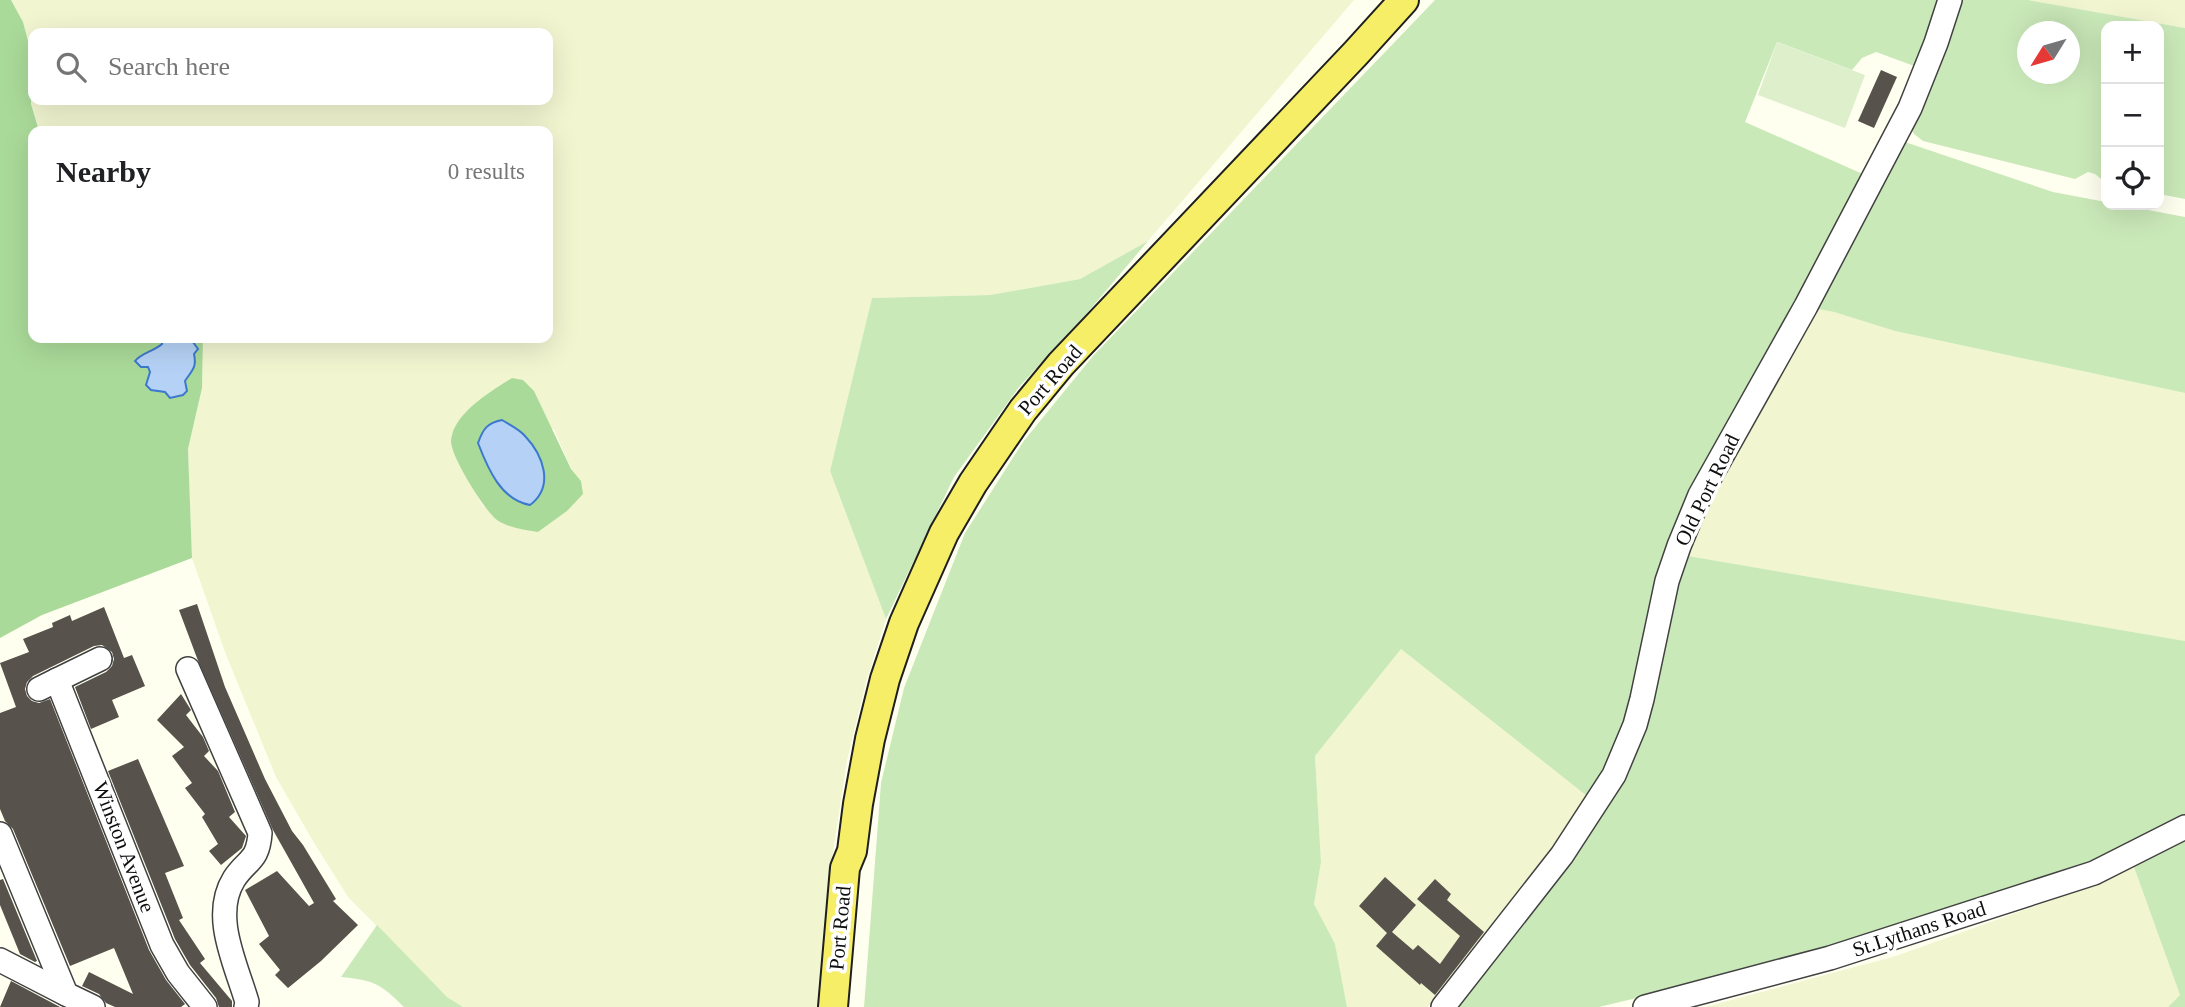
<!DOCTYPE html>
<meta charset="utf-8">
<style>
body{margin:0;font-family:"Times New Roman",serif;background:#f6f6f6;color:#202124}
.controls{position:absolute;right:21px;top:21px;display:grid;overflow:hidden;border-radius:14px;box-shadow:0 7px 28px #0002}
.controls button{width:63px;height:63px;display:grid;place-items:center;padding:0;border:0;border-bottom:2px solid #e0e0e0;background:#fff;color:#202124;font:35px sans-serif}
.compass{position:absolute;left:2017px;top:21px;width:63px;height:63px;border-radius:50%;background:#fff;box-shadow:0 7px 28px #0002;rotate:233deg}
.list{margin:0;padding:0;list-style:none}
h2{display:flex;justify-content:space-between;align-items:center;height:91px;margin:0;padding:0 28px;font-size:30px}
h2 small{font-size:23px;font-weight:400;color:#757577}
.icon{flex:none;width:38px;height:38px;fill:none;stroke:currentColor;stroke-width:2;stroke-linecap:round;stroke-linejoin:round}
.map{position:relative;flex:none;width:2185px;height:1007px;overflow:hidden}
.search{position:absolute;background:#fff;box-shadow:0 7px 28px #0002;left:28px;top:28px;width:525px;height:77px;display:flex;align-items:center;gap:18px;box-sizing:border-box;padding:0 24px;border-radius:14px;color:#757577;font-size:26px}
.panel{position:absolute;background:#fff;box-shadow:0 7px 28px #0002;left:28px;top:126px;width:525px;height:217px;border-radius:14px}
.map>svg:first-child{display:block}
</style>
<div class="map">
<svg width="2185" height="1007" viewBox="0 0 2185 1007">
<rect width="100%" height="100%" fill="#fffff0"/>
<g fill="#f1f5d0" fill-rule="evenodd">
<path d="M11,0H1354L1148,241L1080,279L990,295L872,298L830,471L886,619L866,682L847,760L832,859L819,1007H463L447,997L348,897L313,841L276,777L225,652L192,558L188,449L202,388L203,338H548V131H39L31,104L33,93V100H548V33H33V60L23,22ZM554,429L571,469L581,481L567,511L538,532L483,506L462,470L451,443Z"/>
<polygon points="2028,0 2185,0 2185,28"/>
<polygon points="1813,308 1834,312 1895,331 2185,393 2185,641 1688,556 1705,510"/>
<polygon points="1401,649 1592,800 1428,1007 1347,1007 1335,945 1314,904 1321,862 1315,756"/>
<polygon points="2134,867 2180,995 2168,1007 1705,1007 1896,956 2105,881"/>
</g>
<g fill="#cae9b9" fill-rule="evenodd">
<polygon points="1435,0 1943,0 1917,67 1876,52 1862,58 1852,70 1777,42 1745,122 1865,175 1671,535 1657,604 1622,737 1592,800 1401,649 1315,756 1321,862 1314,904 1335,944 1347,1007 864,1007 881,783 904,688 965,533 1023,442 1093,356"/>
<path d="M1957,0H2028L2185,28V199L2159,194V26H2106V183L2095,174L2088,172L2075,179L1923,141L1914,134L1910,127ZM2028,32H2070V74H2028Z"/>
<polygon points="1902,141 2053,192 2106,202 2106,205 2122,205 2185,217 2185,393 1895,331 1834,312 1813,308"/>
<polygon points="1148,241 1088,312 1019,387 954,477 886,619 830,471 872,298 990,295 1080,279"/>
<polygon points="1688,556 2185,641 2185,817 2162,834 2070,869 1796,960 1599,1007 1455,1007 1522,924 1629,774 1671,602"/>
<polygon points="2185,838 2185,1007 2168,1007 2180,995 2134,867"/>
<path d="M377,925L447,997L463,1007H404C381,984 374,980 341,977Z"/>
</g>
<g fill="#aada99">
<polygon points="0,0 11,0 23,22 33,60 31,104 39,131 33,131 33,338 203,338 202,388 188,449 192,558 42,615 0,638"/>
<path d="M512,378L523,380L534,391L571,469L581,481L583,494L567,511L538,532C524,530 509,528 497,520C484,510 452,458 451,442C451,438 453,430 455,427C466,406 493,390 512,378Z"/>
</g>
<polygon fill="#ddf0cb" points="1777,42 1865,75 1845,128 1758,95"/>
<g fill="#b5d2f6" stroke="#3c79cc" stroke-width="2">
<path d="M163,338H190L198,349L194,354C197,368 192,370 185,381L187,391L183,395L170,398L165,392L151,390L146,385L150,372L148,367H141L135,361C141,353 154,351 162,344Z"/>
<path d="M502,420C510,425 519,429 525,436C543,455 555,486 530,505C501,500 488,469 478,443C483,429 487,423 502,420Z"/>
</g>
<g fill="#57524b">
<polygon points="1881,70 1897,77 1874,128 1858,121"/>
<polygon points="197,604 225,687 265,779 292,831 303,845 336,899 333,901 358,925 321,961 288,988 275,975 280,970 259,944 269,936 245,890 277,871 309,906 314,903 273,830 197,658 179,610"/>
<polygon points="104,607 124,658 132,655 145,686 112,700 119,717 91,729 75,687 106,672 112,666 114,659 112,652 102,645 94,646 33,676 27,682 25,689 27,696 32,701 39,703 50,699 149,950 166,980 185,1004 181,1007 115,1007 106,1003 99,994 82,986 89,972 133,994 114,948 70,966 13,829 5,821 0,809 0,713 16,707 0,663 29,652 23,639 53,627 52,623 70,615 72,621"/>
<polygon points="181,694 191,710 186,715 203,737 209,751 204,756 218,771 235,812 229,817 246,836 242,848 221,865 209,851 218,844 202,817 205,814 185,788 192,783 172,756 184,747 157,720"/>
<polygon points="138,759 184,866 165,873 183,918 179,920 205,959 200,963 232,1001 232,1007 219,1007 216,998 190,965 175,939 108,771"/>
<polygon points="1385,877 1416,905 1392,932 1413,950 1418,945 1440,964 1460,936 1417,899 1435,879 1451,894 1447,900 1484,932 1435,995 1421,983 1420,985 1376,946 1387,933 1359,906"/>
<polygon points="3,879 37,961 35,962 20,954 0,905 0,880"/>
<polygon points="11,981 60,1007 61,1007 0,1007"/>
</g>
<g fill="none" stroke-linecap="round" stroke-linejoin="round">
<g stroke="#414141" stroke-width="26">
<g id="minor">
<path d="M188,669L260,833C258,862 247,859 234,879C211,916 236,964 247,1002L246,1007"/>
<polyline points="57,680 100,659"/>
<polyline points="39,689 57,680 162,945 178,973 205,1007"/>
<polyline points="0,834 66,994 93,1007"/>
<polyline points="0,960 66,994"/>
<polyline points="1443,1007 1562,855 1614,775 1635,725 1642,699 1667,581 1679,546 1700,495 1806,306 1910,108 1936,43 1950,0"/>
<polyline points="1645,1007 1830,958 2094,873 2185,827"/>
</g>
</g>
<g stroke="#1f1f1f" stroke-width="32">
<polyline id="major" points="833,1007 845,868 852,851 858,804 870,739 885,679 904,623 944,533 973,483 1023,410 1061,364 1356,53 1404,0"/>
</g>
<use href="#minor" stroke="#fff" stroke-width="23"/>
<use href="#major" stroke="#f7ee67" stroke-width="28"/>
</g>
<g text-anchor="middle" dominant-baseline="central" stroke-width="7" stroke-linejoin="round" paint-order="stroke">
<g font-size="21" fill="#0e0e0e" stroke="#fff">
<text transform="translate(1050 380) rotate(-49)">Port Road</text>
<text transform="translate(1707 490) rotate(-64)">Old Port Road</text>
<text transform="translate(124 847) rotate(69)">Winston Avenue</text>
<text transform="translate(840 928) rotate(-85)">Port Road</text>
<text transform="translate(1919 929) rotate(-18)">St.Lythans Road</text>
</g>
</g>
</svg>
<div class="controls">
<button>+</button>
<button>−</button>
<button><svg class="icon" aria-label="locate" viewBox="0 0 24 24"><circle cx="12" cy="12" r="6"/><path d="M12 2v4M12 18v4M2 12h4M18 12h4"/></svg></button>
</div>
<svg class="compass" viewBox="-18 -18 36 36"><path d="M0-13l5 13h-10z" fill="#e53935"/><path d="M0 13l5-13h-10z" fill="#757577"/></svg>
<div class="search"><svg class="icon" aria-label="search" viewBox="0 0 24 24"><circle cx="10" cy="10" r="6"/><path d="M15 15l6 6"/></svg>Search here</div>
<section class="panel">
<h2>Nearby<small>0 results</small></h2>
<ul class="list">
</ul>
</section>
</div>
